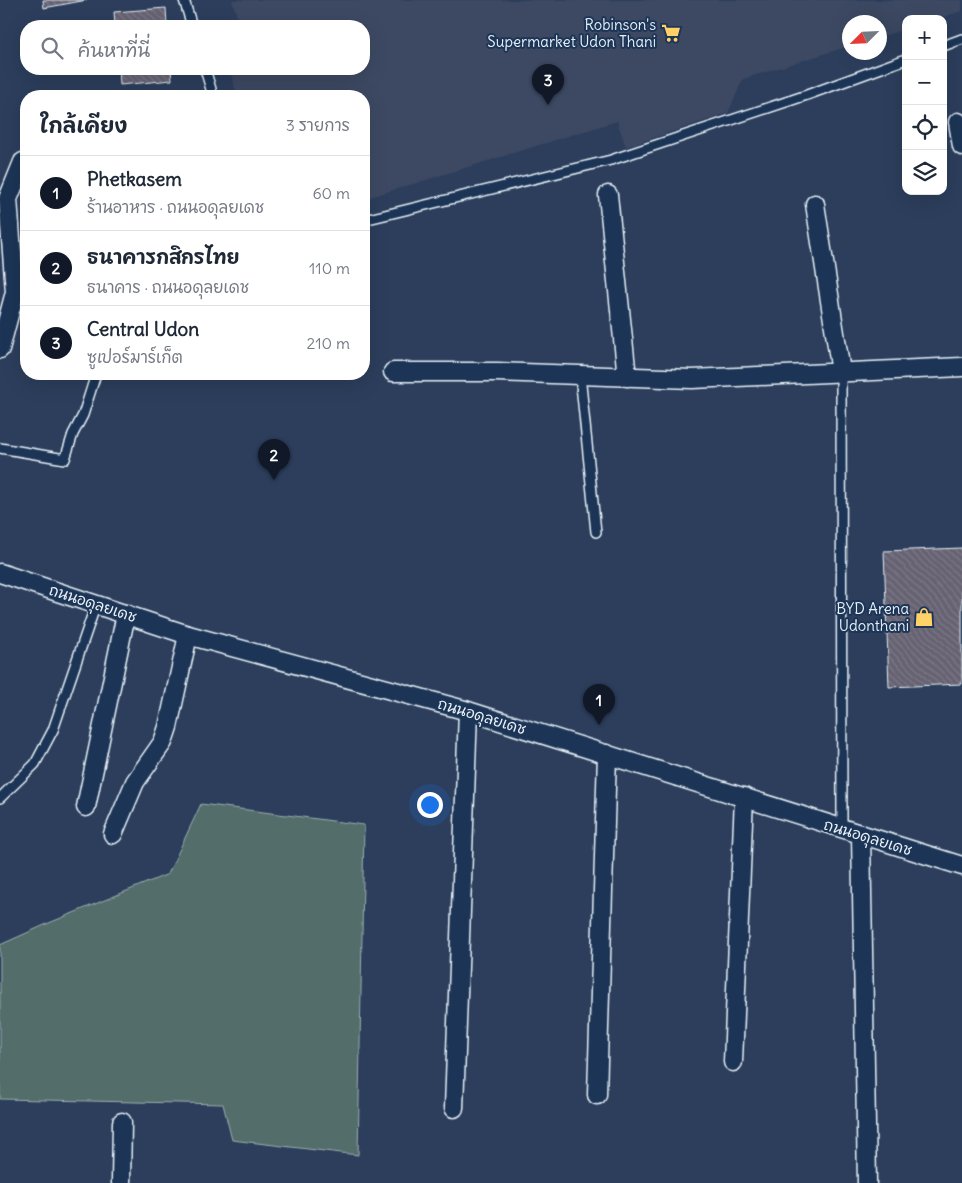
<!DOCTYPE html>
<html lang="th">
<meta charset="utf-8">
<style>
body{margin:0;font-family:Delius,"Playpen Sans Thai",sans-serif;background:#f6f6f7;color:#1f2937}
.controls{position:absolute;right:15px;top:15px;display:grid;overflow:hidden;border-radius:10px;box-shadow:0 5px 20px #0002}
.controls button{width:45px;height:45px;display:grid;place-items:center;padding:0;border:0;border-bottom:1px solid #e0e1e3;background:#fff;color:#1f2937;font:25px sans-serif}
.compass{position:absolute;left:842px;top:15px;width:45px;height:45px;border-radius:50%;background:#fff;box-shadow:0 5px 20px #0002;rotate:246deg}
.you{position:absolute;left:429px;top:804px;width:18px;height:18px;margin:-12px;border:4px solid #fff;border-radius:50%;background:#1a73e8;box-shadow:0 0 0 8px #1a73e833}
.badge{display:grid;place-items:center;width:32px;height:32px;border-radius:50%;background:#111827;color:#fff;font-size:16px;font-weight:700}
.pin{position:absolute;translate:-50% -41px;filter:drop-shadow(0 1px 2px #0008)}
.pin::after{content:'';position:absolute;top:26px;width:18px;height:15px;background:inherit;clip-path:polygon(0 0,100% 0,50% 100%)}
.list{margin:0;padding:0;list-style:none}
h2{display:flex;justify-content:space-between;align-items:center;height:65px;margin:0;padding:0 20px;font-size:21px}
h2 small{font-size:16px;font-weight:400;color:#747a83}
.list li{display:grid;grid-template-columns:32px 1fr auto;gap:15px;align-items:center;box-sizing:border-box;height:75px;padding:0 20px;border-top:1px solid #e0e1e3}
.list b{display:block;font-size:19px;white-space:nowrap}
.list p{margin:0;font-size:16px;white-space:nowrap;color:#747a83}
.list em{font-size:16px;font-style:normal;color:#747a83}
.icon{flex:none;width:28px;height:28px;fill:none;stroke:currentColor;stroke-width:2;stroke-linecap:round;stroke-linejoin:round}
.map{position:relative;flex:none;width:962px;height:1183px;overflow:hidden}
.search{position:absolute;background:#fff;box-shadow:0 5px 20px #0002;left:20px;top:20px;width:350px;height:55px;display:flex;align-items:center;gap:12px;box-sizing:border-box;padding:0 18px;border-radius:20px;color:#747a83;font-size:19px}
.panel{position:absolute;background:#fff;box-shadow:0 5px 20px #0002;left:20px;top:90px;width:350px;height:290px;border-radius:20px}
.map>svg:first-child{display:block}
</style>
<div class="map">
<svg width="962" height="1183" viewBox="0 0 962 1183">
<defs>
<pattern id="building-back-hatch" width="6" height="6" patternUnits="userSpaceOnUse" patternTransform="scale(1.25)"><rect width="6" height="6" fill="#666272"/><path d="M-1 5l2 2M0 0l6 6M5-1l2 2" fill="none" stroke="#7c7987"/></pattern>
</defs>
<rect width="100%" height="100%" fill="#2c3e5c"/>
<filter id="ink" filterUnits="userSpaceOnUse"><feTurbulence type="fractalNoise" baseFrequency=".02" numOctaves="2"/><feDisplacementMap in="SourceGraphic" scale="10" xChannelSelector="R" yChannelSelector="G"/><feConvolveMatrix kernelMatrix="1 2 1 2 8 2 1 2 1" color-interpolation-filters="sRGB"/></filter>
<g filter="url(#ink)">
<polygon fill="#3d4963" points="232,0 962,0 962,11 937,19 906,19 906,29 880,37 880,22 850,22 849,46 743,79 728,113 626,147 617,121 364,199 364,96 237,96 231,74 247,69 364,69 364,26 240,26"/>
<polygon fill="#536d6a" stroke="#9eafb1" points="201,804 364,825 358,1155 232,1140 223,1104 0,1099 0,945 49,923 168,874"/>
<g fill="url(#building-back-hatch)" stroke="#e8f1f8">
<polygon points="43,0 87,0 44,8"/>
<polygon points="166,8 167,26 115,26 114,12"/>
<polygon points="119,69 171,69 172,80 120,85"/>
<polygon points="962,548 962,684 889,687 884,551"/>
</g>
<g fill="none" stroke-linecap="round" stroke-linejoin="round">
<g stroke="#e8f1f8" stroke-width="12">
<g id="service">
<polyline points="184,0 192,26"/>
<polyline points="943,46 962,39"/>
<polyline points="205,69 213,96"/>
<polyline points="364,220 611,160 807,95 906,59"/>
<polyline points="841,372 842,828"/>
<polyline points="580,375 596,532"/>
<polyline points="0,448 65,459 73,434 83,415 96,374"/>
<polyline points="0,798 35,764 53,730 96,604"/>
</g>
</g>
<g stroke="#e8f1f8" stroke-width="21">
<g id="minor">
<polyline points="958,122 962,146"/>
<polyline points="608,195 627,377"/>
<polyline points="815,204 841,372"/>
<polyline points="0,349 15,292 8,199 23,162"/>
<polyline points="393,372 497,372 692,379 962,367"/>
<polyline points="0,573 188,635 468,711 962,866"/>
<polyline points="86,807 126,614"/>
<polyline points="113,834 135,782 163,742 168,727 188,635"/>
<polyline points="861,834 867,1183"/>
<polyline points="733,1062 744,797"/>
<polyline points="597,1095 607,754"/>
<polyline points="454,1108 468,711"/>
<polyline points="121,1183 122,1122"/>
</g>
</g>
<use href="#service" stroke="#1d3557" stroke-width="9"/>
<use href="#minor" stroke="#1d3557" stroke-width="18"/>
</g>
</g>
<defs>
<g id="supermarket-bare" transform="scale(1.5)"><path d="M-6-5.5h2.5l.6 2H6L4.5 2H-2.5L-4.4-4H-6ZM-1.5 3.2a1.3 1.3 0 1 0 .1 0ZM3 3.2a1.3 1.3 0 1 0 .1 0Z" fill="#ffd166" stroke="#1d3557" stroke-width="2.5" paint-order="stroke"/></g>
<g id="shop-bare" transform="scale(1.5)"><path d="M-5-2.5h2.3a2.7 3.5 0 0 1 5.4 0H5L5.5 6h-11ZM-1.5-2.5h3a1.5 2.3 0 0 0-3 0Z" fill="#ffd166" stroke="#1d3557" stroke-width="2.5" paint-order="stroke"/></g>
</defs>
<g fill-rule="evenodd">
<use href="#supermarket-bare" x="671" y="33"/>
<use href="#shop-bare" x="924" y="617"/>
</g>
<g text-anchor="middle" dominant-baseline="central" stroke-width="4" stroke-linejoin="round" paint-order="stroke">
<g font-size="15" fill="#e8f1f8" stroke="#1d3557" text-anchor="end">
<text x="656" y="24">Robinson's<tspan x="656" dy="17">Supermarket Udon Thani</tspan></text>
<text x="909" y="608">BYD Arena<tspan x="909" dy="17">Udonthani</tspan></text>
</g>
<g font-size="15" fill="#e8f1f8" stroke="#1d3557">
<text transform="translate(93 603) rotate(18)">ถนนอดุลยเดช</text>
<text transform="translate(482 716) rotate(17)">ถนนอดุลยเดช</text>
<text transform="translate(868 837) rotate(17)">ถนนอดุลยเดช</text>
</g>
</g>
</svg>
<div class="controls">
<button>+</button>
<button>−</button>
<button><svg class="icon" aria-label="locate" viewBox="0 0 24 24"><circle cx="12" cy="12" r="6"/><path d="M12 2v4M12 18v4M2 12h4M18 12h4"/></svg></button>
<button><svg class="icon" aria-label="layers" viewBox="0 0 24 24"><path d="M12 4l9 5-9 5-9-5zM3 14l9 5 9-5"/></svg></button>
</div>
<svg class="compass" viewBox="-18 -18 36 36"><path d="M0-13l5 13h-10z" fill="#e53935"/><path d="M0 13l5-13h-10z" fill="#747a83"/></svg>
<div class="you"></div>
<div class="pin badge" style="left:599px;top:725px">1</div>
<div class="pin badge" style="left:274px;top:480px">2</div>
<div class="pin badge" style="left:548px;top:105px">3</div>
<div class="search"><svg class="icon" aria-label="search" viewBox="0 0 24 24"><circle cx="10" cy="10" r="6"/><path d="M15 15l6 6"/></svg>ค้นหาที่นี่</div>
<section class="panel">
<h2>ใกล้เคียง<small>3 รายการ</small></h2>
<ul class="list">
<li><span class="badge">1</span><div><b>Phetkasem</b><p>ร้านอาหาร · ถนนอดุลยเดช</p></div><em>60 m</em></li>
<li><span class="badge">2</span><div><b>ธนาคารกสิกรไทย</b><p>ธนาคาร · ถนนอดุลยเดช</p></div><em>110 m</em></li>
<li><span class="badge">3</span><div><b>Central Udon</b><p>ซูเปอร์มาร์เก็ต</p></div><em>210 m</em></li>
</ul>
</section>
</div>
